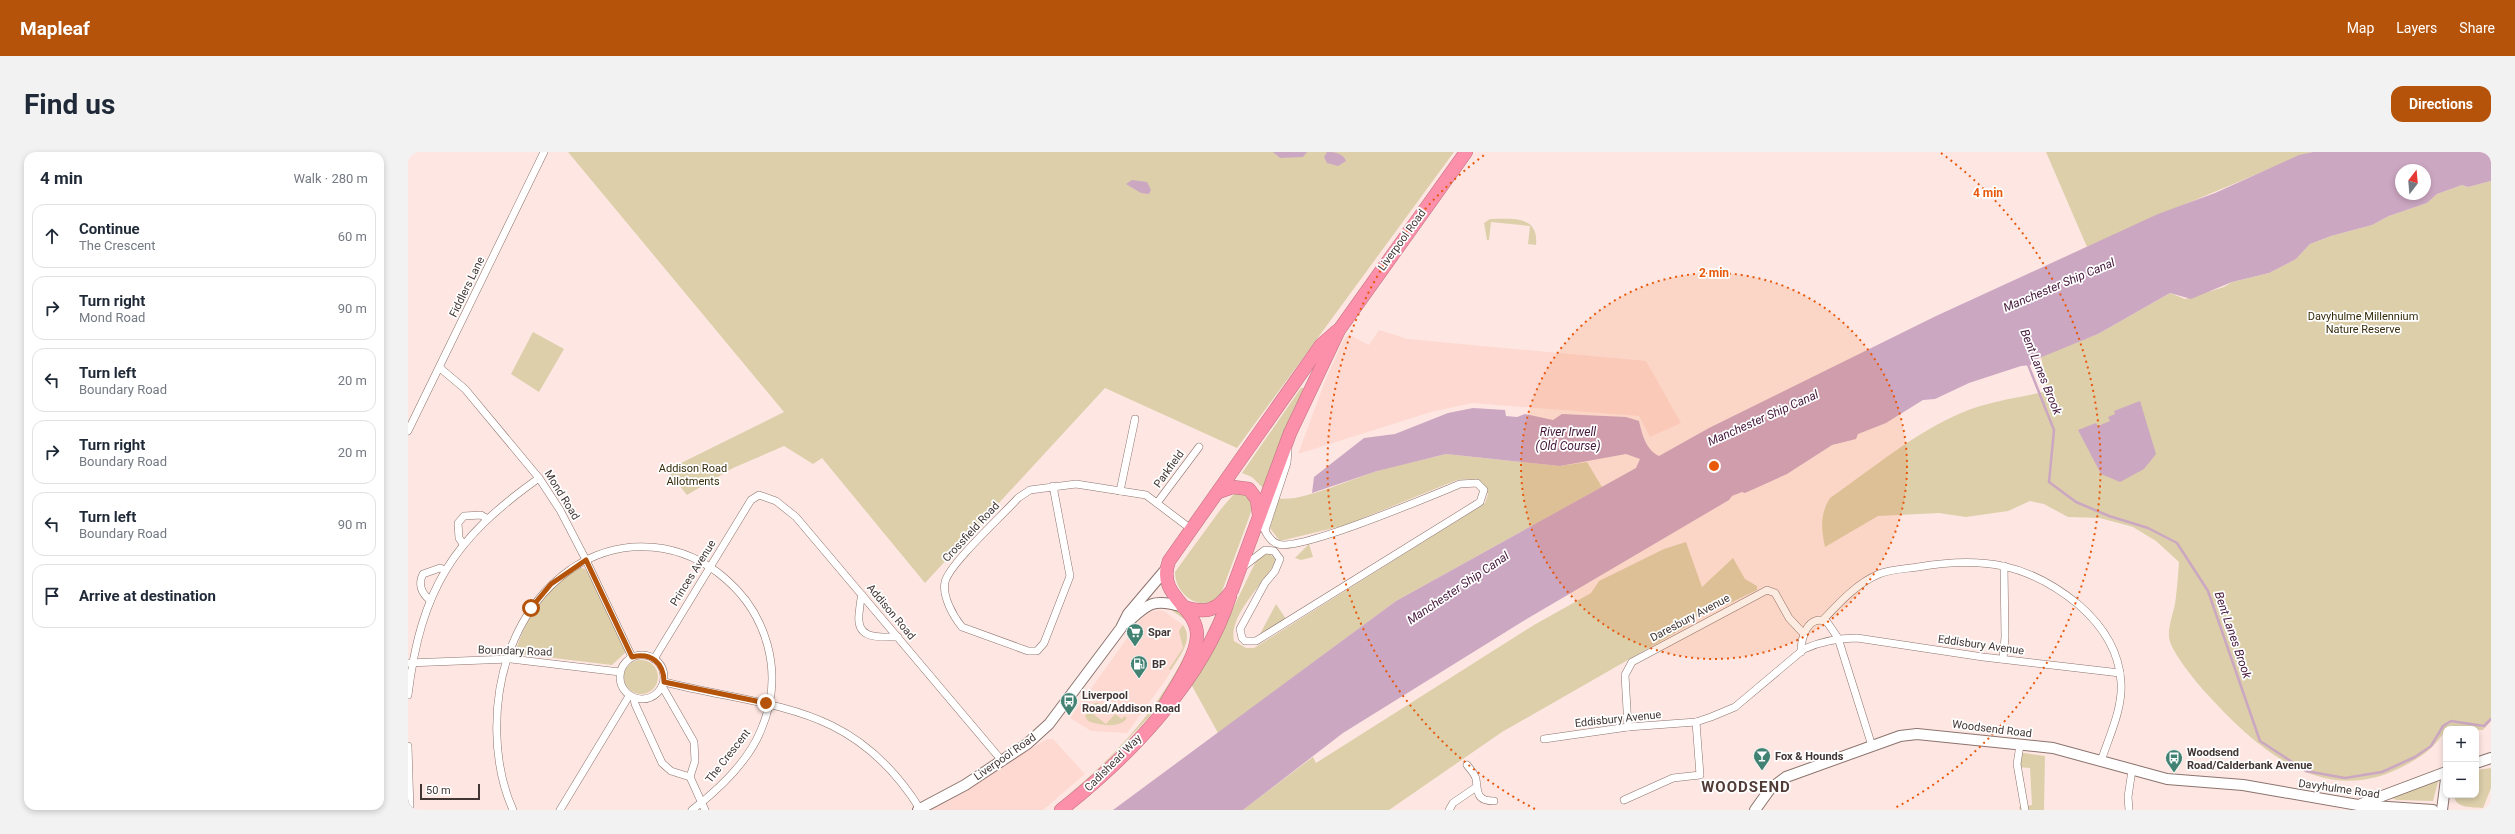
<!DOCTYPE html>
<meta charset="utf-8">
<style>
body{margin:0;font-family:Roboto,sans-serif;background:#f2f2f3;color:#1f2937}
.controls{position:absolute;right:12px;bottom:12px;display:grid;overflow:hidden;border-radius:8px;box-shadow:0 2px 6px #0003}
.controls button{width:36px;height:36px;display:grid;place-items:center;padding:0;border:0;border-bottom:1px solid #e0e1e3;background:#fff;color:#1f2937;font:20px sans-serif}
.compass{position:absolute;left:1987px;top:12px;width:36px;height:36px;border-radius:50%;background:#fff;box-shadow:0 2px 6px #0003;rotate:16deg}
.scale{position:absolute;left:12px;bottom:10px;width:60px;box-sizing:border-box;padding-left:4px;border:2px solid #413633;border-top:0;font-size:11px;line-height:14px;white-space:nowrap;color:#413633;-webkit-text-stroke:3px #fff;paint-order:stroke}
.stop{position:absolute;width:12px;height:12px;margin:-9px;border:3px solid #b45309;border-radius:50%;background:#fff}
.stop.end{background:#b45309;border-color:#fff;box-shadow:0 1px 4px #0008}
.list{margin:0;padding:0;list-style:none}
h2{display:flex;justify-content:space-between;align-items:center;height:52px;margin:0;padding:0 16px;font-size:17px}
h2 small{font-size:13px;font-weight:400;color:#747a83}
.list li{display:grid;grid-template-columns:26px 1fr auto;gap:12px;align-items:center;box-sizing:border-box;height:64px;margin:0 8px 8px;padding:0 8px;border:1px solid #e0e1e3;border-radius:12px}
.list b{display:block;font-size:15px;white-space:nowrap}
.list p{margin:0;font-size:13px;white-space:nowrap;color:#747a83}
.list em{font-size:13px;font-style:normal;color:#747a83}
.icon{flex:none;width:22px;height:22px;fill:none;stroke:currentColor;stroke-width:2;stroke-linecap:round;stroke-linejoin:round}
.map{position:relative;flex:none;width:2083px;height:658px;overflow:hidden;border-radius:12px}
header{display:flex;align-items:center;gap:24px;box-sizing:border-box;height:56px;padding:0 20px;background:#b45309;color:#fff}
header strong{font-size:19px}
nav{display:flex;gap:22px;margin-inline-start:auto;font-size:14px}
.intro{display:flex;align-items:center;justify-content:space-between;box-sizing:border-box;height:96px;padding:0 24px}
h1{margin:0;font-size:28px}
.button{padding:10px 18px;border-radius:12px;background:#b45309;color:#fff;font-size:14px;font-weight:700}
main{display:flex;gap:24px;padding:0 24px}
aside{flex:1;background:#fff;border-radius:12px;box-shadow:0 2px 6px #0003}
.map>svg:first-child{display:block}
</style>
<header>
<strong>Mapleaf</strong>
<nav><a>Map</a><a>Layers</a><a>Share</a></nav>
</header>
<div class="intro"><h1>Find us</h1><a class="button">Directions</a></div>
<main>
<aside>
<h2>4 min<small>Walk · 280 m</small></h2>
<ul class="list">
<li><svg class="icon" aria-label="ahead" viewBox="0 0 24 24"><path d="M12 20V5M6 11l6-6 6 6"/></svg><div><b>Continue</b><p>The Crescent</p></div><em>60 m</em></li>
<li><svg class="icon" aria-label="right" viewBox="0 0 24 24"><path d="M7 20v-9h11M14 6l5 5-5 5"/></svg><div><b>Turn right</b><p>Mond Road</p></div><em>90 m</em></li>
<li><svg class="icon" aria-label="left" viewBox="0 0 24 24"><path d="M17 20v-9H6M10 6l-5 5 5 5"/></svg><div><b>Turn left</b><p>Boundary Road</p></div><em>20 m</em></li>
<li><svg class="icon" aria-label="right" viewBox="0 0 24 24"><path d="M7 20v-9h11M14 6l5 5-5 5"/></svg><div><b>Turn right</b><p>Boundary Road</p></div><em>20 m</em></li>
<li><svg class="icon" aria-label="left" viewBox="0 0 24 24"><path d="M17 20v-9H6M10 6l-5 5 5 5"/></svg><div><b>Turn left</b><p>Boundary Road</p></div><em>90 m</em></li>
<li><svg class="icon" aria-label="arrive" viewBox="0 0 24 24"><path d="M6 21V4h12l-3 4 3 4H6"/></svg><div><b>Arrive at destination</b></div></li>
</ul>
</aside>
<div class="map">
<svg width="2083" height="658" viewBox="0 0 2083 658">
<rect width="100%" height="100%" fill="#fee7e2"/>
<g fill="#fed9d1">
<polygon points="971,178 1000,187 1238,209 1273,271 1242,285 1231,264 1064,251 1023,260 890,302 917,229 935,189 940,182 961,193"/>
<polygon points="751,458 756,459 775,473 779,480 779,490 759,526 719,581 683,579 662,566 732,468 742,460"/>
<polygon points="639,587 645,587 677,622 635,658 520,658"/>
</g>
<g fill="#dccfaa">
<polygon points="160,0 1046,0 829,296 697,236 517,431 414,306 405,312 376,294 325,316 279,343 259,318 376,260"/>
<path d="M1638,0H1905L1891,4C1820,35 1749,63 1679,95Z"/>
<path d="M2083,29V569L2075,578L2038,577C2026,597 2014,605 1992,616C1914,655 1849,597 1799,542C1789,531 1762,499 1761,485C1760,475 1765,462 1767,452C1769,438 1770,424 1771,410L1748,389L1725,375L1692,366L1660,365L1636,352L1622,349L1600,359L1558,365L1531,361L1470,364L1417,395C1413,376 1412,362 1422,346C1464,317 1506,281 1553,261C1580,249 1611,246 1639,239L1633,204L1690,182L1762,141L1777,147L1816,135L1824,130L1861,121L1888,107L1902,92L1923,84L1964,73L1981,64L2019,51L2029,42L2054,33L2060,35Z"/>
<path d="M1082,67C1104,67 1131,63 1128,93L1120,92L1122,74L1083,70L1081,88H1079L1076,71Z"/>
<polygon points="125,180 156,197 131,240 103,222"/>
<polygon points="893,236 896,236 883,263 856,337 844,325 834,321"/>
<path d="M1038,302L1152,314L1179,310L1194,335L988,449L810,581L783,532L814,479L849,407L861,401L868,408C858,431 820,462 826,489L838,496H846L1077,351L1080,342L1074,330L1061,327L1049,328L938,373L876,388H871L862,376L871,346C888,352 949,325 969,319C991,312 1015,308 1038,302Z"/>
<path d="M834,340C844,346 845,350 843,360L813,442C795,463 767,444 767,420L813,357L826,342Z"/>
<polygon points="1278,390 1294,435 1325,406 1337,427 1349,434 1349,438 1318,453 1280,468 1281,473 1094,580 981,658 835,658 905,605 908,611 1126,473 1183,441 1191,429 1256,397"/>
<polygon points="901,392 905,405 893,408 887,406"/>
<path d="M171,415L177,417L180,421L218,500L204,513L112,502L108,497C120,461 140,436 171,415Z"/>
<polygon points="868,452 878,467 852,482"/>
<path d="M762,453L781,467L788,486L758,542L742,564L688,621L641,658C701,612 755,556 785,485L780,470L762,457Z"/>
<path d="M775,473C786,488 771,505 763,518L761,517L775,496L771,479Z"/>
<circle cx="233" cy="525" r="17"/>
<path d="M687,551H691L684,561L698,572L707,562L714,567L716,564L719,566C712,577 690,573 680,569L677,564Z"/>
<polygon points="1609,600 1637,604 1636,658 1612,658 1611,655 1624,653 1622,616 1609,615"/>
<path d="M2083,616V636L2075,656C2064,655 2047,657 2046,643H2068V618Z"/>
<polygon points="2031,626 2025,649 1989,648 1983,646"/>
</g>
<g fill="#cca7c2" fill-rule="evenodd">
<polygon points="865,0 899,0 895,5 872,6"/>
<path d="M919,0C926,0 935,1 938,9L930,14L919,11L916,5Z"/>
<path d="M1905,0H2083V29L2060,35L2054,33L2029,42L2019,51L1981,64L1964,73L1923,84L1902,92L1888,107L1861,121L1824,130L1783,147L1762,141L1690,182L1624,209L1623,213L1613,214L1561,231L1527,247L1515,248L1478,271L1450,282L1448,287L1424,293L1379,322L1337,341L1334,340L1324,344L1321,348L1117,468L935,581L835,658H705L988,449L1228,316L1232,307L1218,302L1152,314L1038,302L969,319L904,341L906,325L956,286L987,282L1040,261L1065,256L1097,258L1098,264L1109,265L1117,262L1145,268L1154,262L1218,265L1231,269C1234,282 1238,298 1251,304L1301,276L1528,164L1750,62L1807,41L1891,3ZM1993,18H2017V42H1993Z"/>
<polygon points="724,28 739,30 743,38 741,42 733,41 718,32"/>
<polygon points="1732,249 1748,302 1736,317 1712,330 1693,322 1670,278 1688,271 1690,274 1702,269 1700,265 1707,262 1706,259"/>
</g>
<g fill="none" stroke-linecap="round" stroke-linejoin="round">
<polyline stroke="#cca7c2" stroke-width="2.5" points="1619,210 1646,278 1641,330 1668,350 1701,364 1740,376 1769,391 1800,439 1852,589 1898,619 1937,626 1974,620 2007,605 2023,594 2035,574 2043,569 2076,574 2083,567"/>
<g stroke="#8c736d" stroke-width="8">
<g id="street">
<polyline points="32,216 57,237 131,326 152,358 178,408 224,505"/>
<polyline points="0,279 136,0"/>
<path d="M645,334L662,424L636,491L629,499H620L554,475C545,464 534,444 537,430C541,412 596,362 610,346L622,338L668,332L738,343L783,377"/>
<polyline points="712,339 727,267"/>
<polyline points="749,351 791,295"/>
<polyline points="857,378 879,311 880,298"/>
<polyline points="55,392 51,386 50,371 56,364 73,363 78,366"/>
<path d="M836,414L857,398L866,399L872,407L867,419L857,431L832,477L834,486L837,489H848L1072,350L1076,338L1069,331L1052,332C1025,343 891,400 870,392C860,389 855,375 852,366"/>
<path d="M454,443C452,449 452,455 451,462C448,488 470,485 490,485"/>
<path d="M22,448C13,441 10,432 15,422L32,416L37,418"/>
<path d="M1415,468C1431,451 1449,431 1471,422C1483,417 1497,417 1510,415C1574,404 1620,411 1671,453C1695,474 1711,498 1713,530C1715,556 1701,585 1693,609"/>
<path d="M1393,500C1393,486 1400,461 1419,470L1430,486L1464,594"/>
<circle cx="234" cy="525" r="22"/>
<polyline points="246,507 343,348 351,343 368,349 388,365 595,610"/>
<polyline points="1595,507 1597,485 1596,414"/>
<polyline points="0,511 103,507 212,520"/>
<path d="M256,530C365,557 445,550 512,657"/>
<polyline points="254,534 286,590 287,609 282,625 297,658"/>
<path d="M0,543C13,437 45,387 131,326"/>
<polyline points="226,546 227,552 254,611 263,619 282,625"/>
<polyline points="1220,575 1217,523 1224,510 1359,438 1367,441 1381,466 1395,481"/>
<path d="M1136,587L1220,575L1288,570L1303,565L1327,555L1396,497C1414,489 1429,486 1449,486L1575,505L1712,521"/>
<polyline points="1612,593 1609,612 1617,658"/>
<polyline points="0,594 2,658"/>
<path d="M1059,613C1062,617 1067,622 1068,627C1070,640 1068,649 1086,649"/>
<polyline points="1216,648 1265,626 1292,623 1288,570"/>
<path d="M105,658C84,611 84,549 101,501C113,467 133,438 163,417C271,345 403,461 353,578C340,610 310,638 284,658"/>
<polyline points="152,658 221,544"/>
<polyline points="1041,658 1045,651 1067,636"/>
<polyline points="1721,658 1720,645 1724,618"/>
</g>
</g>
<g stroke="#8c736d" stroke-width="12">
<g id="secondary">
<path d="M719,471C740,451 746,446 775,455"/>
<polyline points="2068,611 2083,606"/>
<polyline points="1953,652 2038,620"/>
<polyline points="510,658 557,633 619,592 641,572 713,476 720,462 759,416"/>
<polyline points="1347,658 1362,637 1378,625 1492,584 1509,582 1645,596 1759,627 1835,633 1950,653 2025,658"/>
<polyline points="2034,658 2038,627"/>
</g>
</g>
<g stroke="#bb7080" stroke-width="14">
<g id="highway">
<polyline points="811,340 825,335 841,337 849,348 851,363"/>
<path d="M775,455C799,462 809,459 824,438L882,281L931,178L1058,0"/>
<path d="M753,560C764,539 789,506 789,483C789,454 748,444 761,409L913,193L929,179"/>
<path d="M653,658C722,604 795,528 822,444"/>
</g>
</g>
<use href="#street" stroke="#fff" stroke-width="7"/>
<use href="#secondary" stroke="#fff" stroke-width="10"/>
<use href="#highway" stroke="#fc8fa9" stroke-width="13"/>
</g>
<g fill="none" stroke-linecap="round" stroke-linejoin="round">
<path stroke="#b45309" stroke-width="5" d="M123,456L143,432L178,408L224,505C243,500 256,511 256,530L358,551"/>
</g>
<circle cx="1306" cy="314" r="193" fill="#e8590c" fill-opacity=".12"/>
<g fill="none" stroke="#e8590c" stroke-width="2" stroke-dasharray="2 4">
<circle cx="1306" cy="314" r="193"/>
<path d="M1127 657A387 387 0 0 1 1079 1M1533 1A387 387 0 0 1 1485 657"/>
</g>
<defs>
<g id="supermarket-pin" transform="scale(0.9)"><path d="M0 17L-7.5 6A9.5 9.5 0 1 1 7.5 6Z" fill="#418273" stroke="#fff"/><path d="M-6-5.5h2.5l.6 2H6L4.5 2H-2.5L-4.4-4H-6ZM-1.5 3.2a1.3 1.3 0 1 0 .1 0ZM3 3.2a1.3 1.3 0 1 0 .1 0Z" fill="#fff"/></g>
<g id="fuel-pin" transform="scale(0.9)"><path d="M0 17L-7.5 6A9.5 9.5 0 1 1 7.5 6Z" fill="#418273" stroke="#fff"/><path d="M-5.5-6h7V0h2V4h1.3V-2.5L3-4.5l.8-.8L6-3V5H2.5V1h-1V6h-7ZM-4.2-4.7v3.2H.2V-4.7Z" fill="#fff"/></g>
<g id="bus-pin" transform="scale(0.9)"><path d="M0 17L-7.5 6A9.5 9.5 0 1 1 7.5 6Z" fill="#418273" stroke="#fff"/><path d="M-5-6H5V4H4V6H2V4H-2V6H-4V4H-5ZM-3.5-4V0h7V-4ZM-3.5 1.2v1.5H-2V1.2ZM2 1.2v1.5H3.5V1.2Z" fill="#fff"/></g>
<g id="bar-pin" transform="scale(0.9)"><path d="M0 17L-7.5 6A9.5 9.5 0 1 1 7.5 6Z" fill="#418273" stroke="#fff"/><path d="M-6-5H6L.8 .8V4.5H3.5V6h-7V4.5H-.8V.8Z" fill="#fff"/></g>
</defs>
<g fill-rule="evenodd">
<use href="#supermarket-pin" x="727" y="480"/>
<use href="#fuel-pin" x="731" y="512"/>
<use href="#bus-pin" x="661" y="549"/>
<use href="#bar-pin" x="1354" y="604"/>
<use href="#bus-pin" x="1766" y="606"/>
</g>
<g text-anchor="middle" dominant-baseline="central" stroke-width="3.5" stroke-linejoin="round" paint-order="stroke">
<g font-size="11" fill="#413633" stroke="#fff">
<text transform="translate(994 88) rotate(-54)">Liverpool Road</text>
<text transform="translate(59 135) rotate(-64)">Fiddlers Lane</text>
<text transform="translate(761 317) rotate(-54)">Parkfield</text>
<text transform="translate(154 343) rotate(58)">Mond Road</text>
<text transform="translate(563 380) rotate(-47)">Crossfield Road</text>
<text transform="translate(285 421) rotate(-58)">Princes Avenue</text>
<text transform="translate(483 460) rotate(50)">Addison Road</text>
<text transform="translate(1282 466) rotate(-28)">Daresbury Avenue</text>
<text transform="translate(1573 493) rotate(8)">Eddisbury Avenue</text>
<text transform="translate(107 499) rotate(2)">Boundary Road</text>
<text transform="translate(1210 567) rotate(-6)">Eddisbury Avenue</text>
<text transform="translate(1584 577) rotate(7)">Woodsend Road</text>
<text transform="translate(320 604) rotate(-52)">The Crescent</text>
<text transform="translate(597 605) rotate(-35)">Liverpool Road</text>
<text transform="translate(705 611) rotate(-45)">Cadishead Way</text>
<text transform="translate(1931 637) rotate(8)">Davyhulme Road</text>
</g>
<g font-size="11" fill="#362b0a" stroke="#fff">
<text x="1955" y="164">Davyhulme Millennium<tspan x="1955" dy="13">Nature Reserve</tspan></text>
<text x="285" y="316">Addison Road<tspan x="285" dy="13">Allotments</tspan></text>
</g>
<g font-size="11" font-weight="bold" fill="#413633" stroke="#fff" text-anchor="start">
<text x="740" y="480">Spar</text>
<text x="744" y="512">BP</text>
<text x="674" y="543">Liverpool<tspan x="674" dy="13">Road/Addison Road</tspan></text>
<text x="1779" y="600">Woodsend<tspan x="1779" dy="13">Road/Calderbank Avenue</tspan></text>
<text x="1367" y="604">Fox &amp; Hounds</text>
</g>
<g font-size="12" font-style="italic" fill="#45173b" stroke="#fff">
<text transform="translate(1651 133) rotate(-23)">Manchester Ship Canal</text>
<text transform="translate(1633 220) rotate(68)">Bent Lanes Brook</text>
<text transform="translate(1355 266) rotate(-24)">Manchester Ship Canal</text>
<text x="1160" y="280">River Irwell<tspan x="1160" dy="14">(Old Course)</tspan></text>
<text transform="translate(1050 436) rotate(-34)">Manchester Ship Canal</text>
<text transform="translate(1825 483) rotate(71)">Bent Lanes Brook</text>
</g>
<g font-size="15" font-weight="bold" letter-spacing="1" fill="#523c37" stroke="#fff">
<text x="1338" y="635">WOODSEND</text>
</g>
</g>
<circle cx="1306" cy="314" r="6" fill="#e8590c" stroke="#fff" stroke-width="2"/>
<g font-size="12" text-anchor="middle" font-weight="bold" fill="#e8590c" stroke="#fff" stroke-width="3.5" stroke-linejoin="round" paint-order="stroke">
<text x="1580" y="45">4 min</text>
<text x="1306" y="125">2 min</text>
</g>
</svg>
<div class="controls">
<button>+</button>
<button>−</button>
</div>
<svg class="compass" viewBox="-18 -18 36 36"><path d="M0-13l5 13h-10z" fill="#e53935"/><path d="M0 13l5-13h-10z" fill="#747a83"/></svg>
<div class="scale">50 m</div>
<div class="stop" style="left:123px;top:456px"></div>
<div class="stop end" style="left:358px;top:551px"></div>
</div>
</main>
